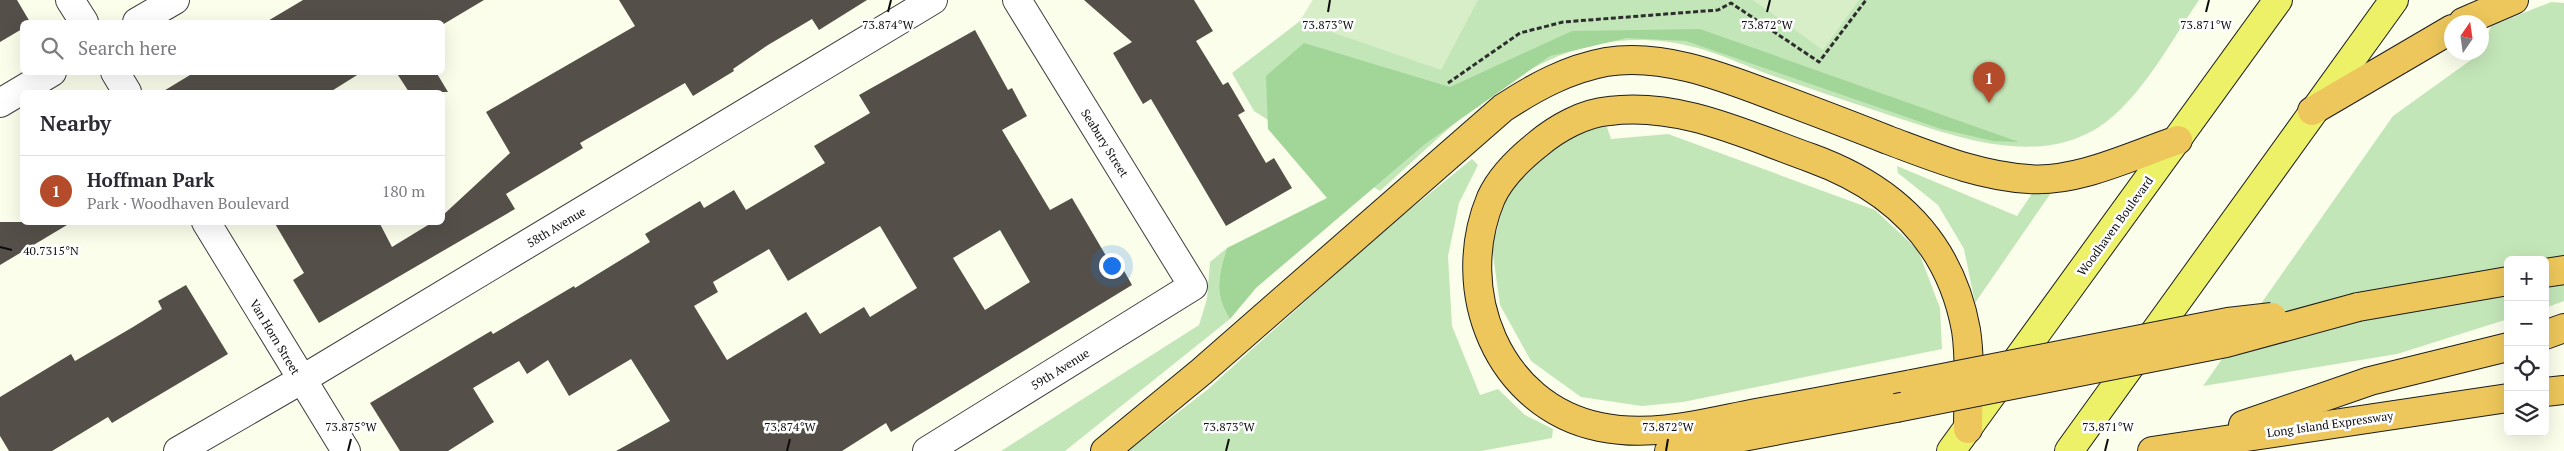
<!DOCTYPE html>
<meta charset="utf-8">
<style>
body{margin:0;font-family:"PT Serif",serif;background:#f7f7f7;color:#2b2b33}
.controls{position:absolute;right:15px;bottom:15px;display:grid;overflow:hidden;border-radius:8px;box-shadow:0 5px 20px #0002}
.controls button{width:45px;height:45px;display:grid;place-items:center;padding:0;border:0;border-bottom:1px solid #e1e1e2;background:#fff;color:#2b2b33;font:25px sans-serif}
.compass{position:absolute;left:2444px;top:15px;width:45px;height:45px;border-radius:50%;background:#fff;box-shadow:0 5px 20px #0002;rotate:13deg}
.you{position:absolute;left:1111px;top:265px;width:18px;height:18px;margin:-12px;border:4px solid #fff;border-radius:50%;background:#1a73e8;box-shadow:0 0 0 8px #1a73e833}
.badge{display:grid;place-items:center;width:32px;height:32px;border-radius:50%;background:#b44c2c;color:#fff;font-size:16px;font-weight:700}
.pin{position:absolute;translate:-50% -41px;filter:drop-shadow(0 1px 2px #0008)}
.pin::after{content:'';position:absolute;top:26px;width:18px;height:15px;background:inherit;clip-path:polygon(0 0,100% 0,50% 100%)}
.list{margin:0;padding:0;list-style:none}
h2{display:flex;justify-content:space-between;align-items:center;height:65px;margin:0;padding:0 20px;font-size:21px}
h2 small{font-size:16px;font-weight:400;color:#7c7c81}
.list li{display:grid;grid-template-columns:32px 1fr auto;gap:15px;align-items:center;box-sizing:border-box;height:70px;padding:0 20px;border-top:1px solid #e1e1e2}
.list b{display:block;font-size:19px;white-space:nowrap}
.list p{margin:0;font-size:16px;white-space:nowrap;color:#7c7c81}
.list em{font-size:16px;font-style:normal;color:#7c7c81}
.icon{flex:none;width:28px;height:28px;fill:none;stroke:currentColor;stroke-width:2;stroke-linecap:round;stroke-linejoin:round}
.map{position:relative;flex:none;width:2564px;height:451px;overflow:hidden}
.search{position:absolute;background:#fff;box-shadow:0 5px 20px #0002;left:20px;top:20px;width:425px;height:55px;display:flex;align-items:center;gap:12px;box-sizing:border-box;padding:0 18px;border-radius:8px;color:#7c7c81;font-size:19px}
.panel{position:absolute;background:#fff;box-shadow:0 5px 20px #0002;left:20px;top:90px;width:425px;height:135px;border-radius:8px}
.map>svg:first-child{display:block}
</style>
<div class="map">
<svg width="2564" height="451" viewBox="0 0 2564 451">
<rect width="100%" height="100%" fill="#fcfeec"/>
<g fill="#c3e6b8">
<path d="M1313,0H2199C2171,41 2141,99 2099,127C2034,169 1949,134 1883,113C1841,99 1798,85 1757,70C1735,61 1712,51 1689,46C1661,39 1627,38 1599,44C1509,62 1446,133 1380,191L1254,111L1232,73L1300,21Z"/>
<polygon points="2551,2 2564,3 2564,301 2545,308 2545,260 2508,260 2508,319 2397,354 2203,386 2393,116 2482,52 2491,26"/>
<polygon points="1594,126 1607,127 1611,139 1668,134 1875,210 1918,250 1940,308 1942,349 1683,402 1642,406 1581,397 1531,361 1500,305 1492,248 1506,196 1553,145"/>
<polygon points="1472,159 1478,165 1459,203 1448,256 1452,326 1480,395 1498,389 1525,415 1553,429 1552,438 1481,451 1128,451 1207,390 1381,233"/>
<polygon points="1897,166 2017,216 2035,189 2055,187 1975,303 1964,249 1938,205 1898,173"/>
<path d="M1227,248C1218,275 1214,294 1230,319L1065,451H1001L1199,325L1207,299L1210,262Z"/>
</g>
<path fill="#a2d698" d="M1700,29L2019,142L1993,141L1941,129L1686,41L1627,38L1550,56L1425,144L1256,288L1230,319C1214,295 1218,275 1227,248L1327,198L1268,129L1266,76L1304,43L1450,87L1572,31Z"/>
<g fill="#d7eec9">
<polygon points="1313,0 1478,0 1441,70 1300,21"/>
<polygon points="1753,0 1859,0 1823,50"/>
</g>
<g fill="#545049" fill-rule="evenodd">
<polygon points="0,0 17,0 30,22 22,22 22,29 0,42"/>
<polygon points="303,0 484,0 442,25 442,22 266,22"/>
<polygon points="619,0 867,0 819,30 812,19 768,45 733,69 734,71 693,96 685,83 580,143 583,148 506,194 515,209 319,323 293,280 304,273 274,222 379,222 392,247 433,222 442,222 442,216 510,153 486,112 635,26"/>
<polygon points="1084,0 1194,0 1213,31 1196,41 1223,85 1228,82 1245,111 1238,115 1266,163 1274,158 1292,188 1226,226 1151,99 1143,104 1113,53 1132,42"/>
<path d="M975,30L1008,90L1012,88L1027,116L1002,130L1050,210L1072,198L1112,266L1119,262L1132,285L891,432L886,423L842,451H616L670,421L631,359L569,396L548,360L527,374L519,361L473,388L494,422L448,451H400L370,403L491,331L493,334L574,286L575,288L650,242L645,234L700,201L704,208L734,190L746,210L825,163L814,146L870,113L859,95ZM880,226L917,288L870,317L864,307L820,334L806,312L727,360L694,306L718,292L713,282L769,249L788,281ZM1000,230L1030,282L985,310L953,258Z"/>
<polygon points="195,72 362,72 330,92 162,92"/>
<polygon points="396,72 436,72 448,92 409,92"/>
<polygon points="0,222 72,222 0,265"/>
<polygon points="186,285 228,354 112,423 108,417 52,451 9,451 0,436 0,397 71,354 75,361 133,327 162,309 158,301"/>
</g>
<g fill="none" stroke-linecap="round" stroke-linejoin="round">
<g stroke="#3f3f3f" stroke-width="30">
<g id="minor">
<polyline points="70,0 84,22"/>
<polyline points="137,22 175,0"/>
<polyline points="115,72 127,92"/>
<polyline points="0,103 52,72"/>
<polyline points="206,222 346,451"/>
<polyline points="178,451 301,380 933,0"/>
<polyline points="927,451 1193,286 1017,0"/>
</g>
</g>
<g stroke="#1d1d1d" stroke-width="30">
<g id="primary">
<polyline points="1951,451 2278,0"/>
<polyline points="2069,451 2394,0"/>
</g>
</g>
<g stroke="#1d1d1d" stroke-width="30">
<g id="motorway">
<polyline points="2463,22 2514,0"/>
<polyline points="2312,111 2452,29"/>
<polyline points="2545,273 2564,270"/>
<polyline points="2358,307 2508,281"/>
<polyline points="2545,335 2564,328"/>
<path d="M1912,384C1860,394 1808,404 1756,413C1704,423 1653,438 1600,427C1498,406 1452,291 1491,198C1501,176 1519,159 1538,144C1557,128 1584,113 1609,111C1680,102 1746,135 1811,158C1894,188 1950,242 1966,330C1971,362 1968,397 1968,429"/>
<polyline points="2545,392 2564,390"/>
<polyline points="2243,425 2370,381 2508,347"/>
<path d="M1105,451L1201,372L1503,108C1535,87 1568,69 1606,62C1660,53 1718,75 1768,94C1808,109 1848,124 1888,140C1934,157 1979,176 2029,179C2077,183 2133,155 2178,140"/>
<polyline points="1669,451 1896,408"/>
<polyline points="2152,451 2508,398"/>
</g>
</g>
<polyline stroke="#2e2e2e" stroke-width="3" stroke-dasharray="5 2.5" stroke-linecap="butt" points="1448,83 1520,33 1563,22 1718,10 1731,3 1819,62 1866,0"/>
<use href="#minor" stroke="#fff" stroke-width="28"/>
<use href="#primary" stroke="#ecf168" stroke-width="28"/>
<use href="#motorway" stroke="#edc75b" stroke-width="28"/>
<g stroke="#1d1d1d" stroke-width="30" stroke-linecap="butt">
<g id="motorway-bridge">
<polyline points="1912,384 2228,322 2272,317"/>
<polyline points="1896,408 2226,343 2358,307"/>
</g>
</g>
<use href="#motorway-bridge" stroke="#edc75b" stroke-width="28"/>
</g>
<path fill="none" stroke="#0c0c0c" stroke-width="2" d="M888,12L891,0M1328,12L1330,0M1767,12L1770,0M2206,12L2209,0M0,247L12,250M348,451L351,439M787,451L790,439M1226,451L1229,439M1666,451L1668,439M2105,451L2108,439"/>
<g text-anchor="middle" dominant-baseline="central" stroke-width="5" stroke-linejoin="round" paint-order="stroke">
<g font-size="12" fill="#0c0c0c" stroke="#fff">
<text transform="translate(1105 143) rotate(58)">Seabury Street</text>
<text transform="translate(2115 226) rotate(-54)">Woodhaven Boulevard</text>
<text transform="translate(556 227) rotate(-31)">58th Avenue</text>
<text transform="translate(275 337) rotate(59)">Van Horn Street</text>
<text transform="translate(1060 369) rotate(-32)">59th Avenue</text>
<text transform="translate(2330 424) rotate(-8)">Long Island Expressway</text>
</g>
</g>
<g font-size="12" text-anchor="middle" fill="#0c0c0c" stroke="#fff" stroke-width="5" stroke-linejoin="round" paint-order="stroke">
<text x="888" y="29">73.874°W</text>
<text x="1328" y="29">73.873°W</text>
<text x="1767" y="29">73.872°W</text>
<text x="2206" y="29">73.871°W</text>
<text x="51" y="255">40.7315°N</text>
<text x="351" y="431">73.875°W</text>
<text x="790" y="431">73.874°W</text>
<text x="1229" y="431">73.873°W</text>
<text x="1668" y="431">73.872°W</text>
<text x="2108" y="431">73.871°W</text>
</g>
</svg>
<div class="controls">
<button>+</button>
<button>−</button>
<button><svg class="icon" aria-label="locate" viewBox="0 0 24 24"><circle cx="12" cy="12" r="6"/><path d="M12 2v4M12 18v4M2 12h4M18 12h4"/></svg></button>
<button><svg class="icon" aria-label="layers" viewBox="0 0 24 24"><path d="M12 4l9 5-9 5-9-5zM3 14l9 5 9-5"/></svg></button>
</div>
<svg class="compass" viewBox="-18 -18 36 36"><path d="M0-13l5 13h-10z" fill="#e53935"/><path d="M0 13l5-13h-10z" fill="#7c7c81"/></svg>
<div class="you"></div>
<div class="pin badge" style="left:1989px;top:103px">1</div>
<div class="search"><svg class="icon" aria-label="search" viewBox="0 0 24 24"><circle cx="10" cy="10" r="6"/><path d="M15 15l6 6"/></svg>Search here</div>
<section class="panel">
<h2>Nearby<small></small></h2>
<ul class="list">
<li><span class="badge">1</span><div><b>Hoffman Park</b><p>Park · Woodhaven Boulevard</p></div><em>180 m</em></li>
</ul>
</section>
</div>
